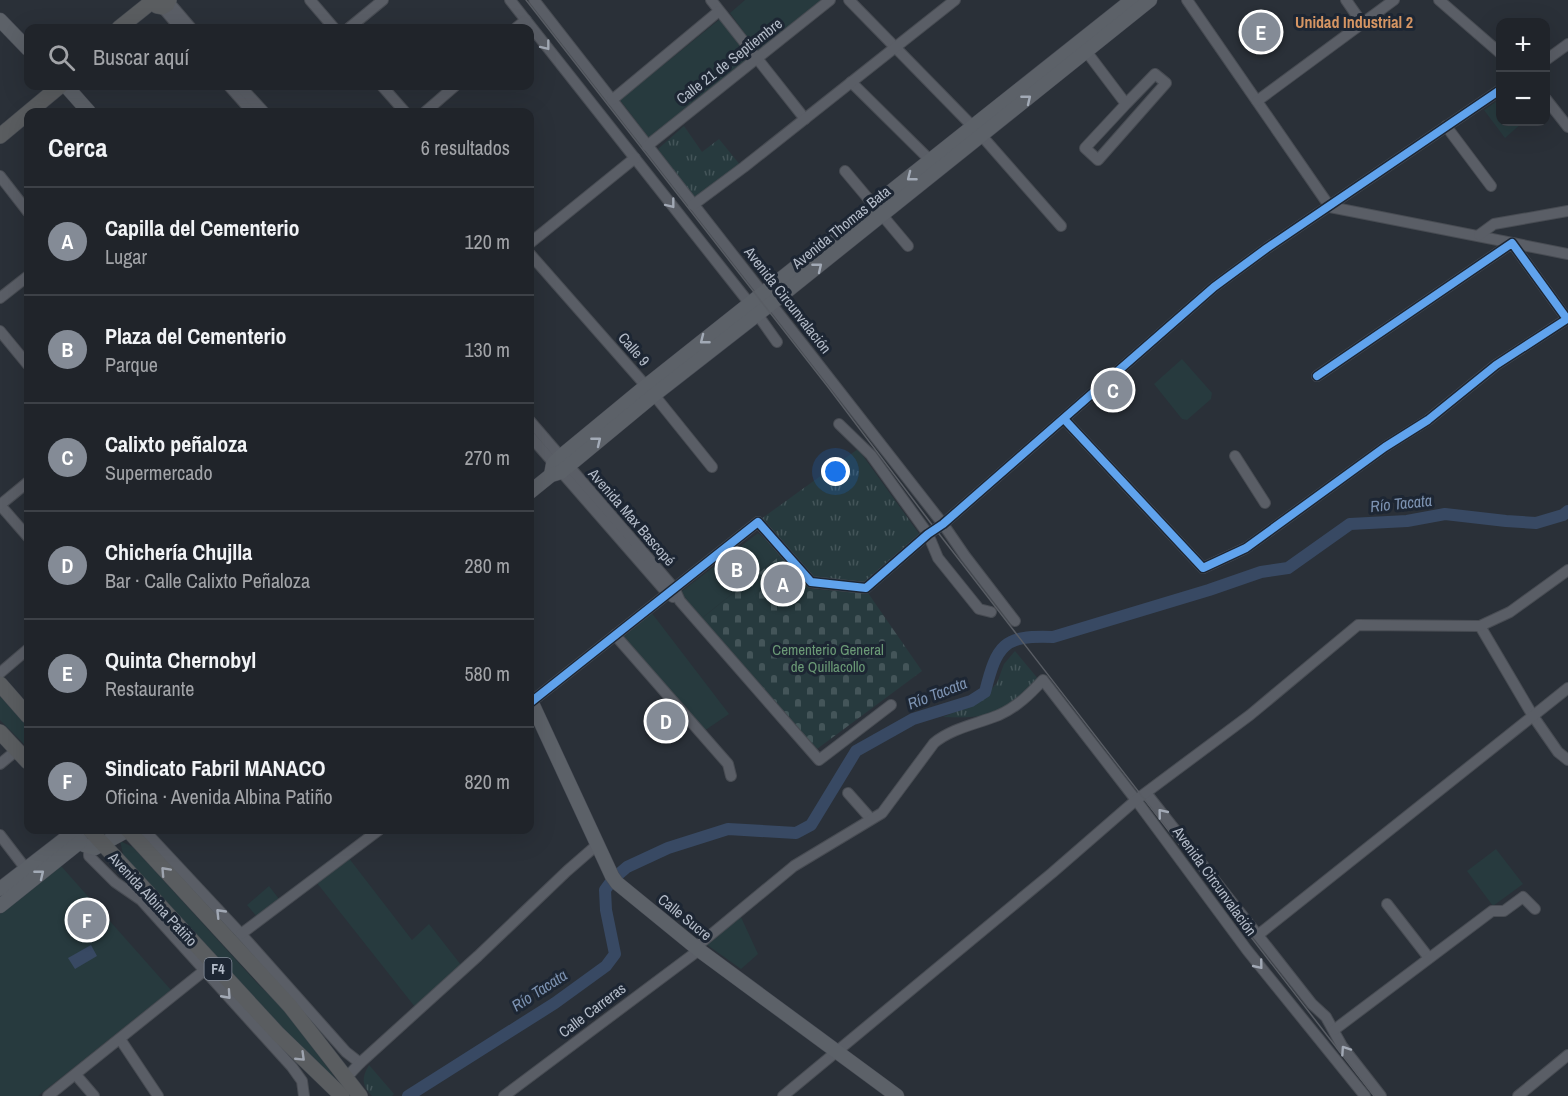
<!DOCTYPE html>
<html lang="es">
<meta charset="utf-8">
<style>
body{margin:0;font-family:"Archivo Narrow",sans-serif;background:#282c32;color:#f1f3f6}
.controls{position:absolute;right:18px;top:18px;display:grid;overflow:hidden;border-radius:12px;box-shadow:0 6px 24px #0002}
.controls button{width:54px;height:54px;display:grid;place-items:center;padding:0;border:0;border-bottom:2px solid #3d4147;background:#20242a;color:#f1f3f6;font:30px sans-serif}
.you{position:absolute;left:836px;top:472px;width:21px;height:21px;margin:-15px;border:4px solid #fff;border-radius:50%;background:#1a73e8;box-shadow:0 0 0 9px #1a73e833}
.badge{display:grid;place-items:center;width:39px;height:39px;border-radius:50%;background:#848b96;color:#fff;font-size:20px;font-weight:700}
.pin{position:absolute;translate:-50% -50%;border:3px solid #fff;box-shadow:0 2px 6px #0006}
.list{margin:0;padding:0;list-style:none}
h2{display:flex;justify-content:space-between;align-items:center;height:78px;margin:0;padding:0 24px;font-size:26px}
h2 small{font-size:20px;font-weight:400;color:#a2a4a8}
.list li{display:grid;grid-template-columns:39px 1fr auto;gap:18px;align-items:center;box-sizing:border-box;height:108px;padding:0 24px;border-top:2px solid #3d4147}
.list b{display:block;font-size:22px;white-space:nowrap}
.list p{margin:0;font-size:20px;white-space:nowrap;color:#a2a4a8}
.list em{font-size:20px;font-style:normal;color:#a2a4a8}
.icon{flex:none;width:33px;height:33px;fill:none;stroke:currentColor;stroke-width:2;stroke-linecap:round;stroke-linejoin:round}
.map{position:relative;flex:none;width:1568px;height:1096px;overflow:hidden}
.search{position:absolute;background:#20242a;box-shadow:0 6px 24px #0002;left:24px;top:24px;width:510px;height:66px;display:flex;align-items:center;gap:15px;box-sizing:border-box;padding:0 21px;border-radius:12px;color:#a2a4a8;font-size:22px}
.panel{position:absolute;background:#20242a;box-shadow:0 6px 24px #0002;left:24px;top:108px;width:510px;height:726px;border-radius:12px}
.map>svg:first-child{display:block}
</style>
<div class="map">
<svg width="1568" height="1096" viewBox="0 0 1568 1096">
<defs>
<pattern id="grass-tufts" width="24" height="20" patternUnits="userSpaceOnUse" patternTransform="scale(1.5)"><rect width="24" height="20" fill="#273a3e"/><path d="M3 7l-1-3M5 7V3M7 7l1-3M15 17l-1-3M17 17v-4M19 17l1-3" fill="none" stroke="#445559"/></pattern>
<pattern id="cemetery-stones" width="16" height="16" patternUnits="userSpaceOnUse" patternTransform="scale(1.5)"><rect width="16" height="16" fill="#273a3e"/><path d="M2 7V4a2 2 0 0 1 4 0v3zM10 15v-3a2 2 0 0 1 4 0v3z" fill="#445559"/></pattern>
</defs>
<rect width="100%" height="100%" fill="#2a3038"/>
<g fill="url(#grass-tufts)">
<polygon points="684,126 702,152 719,139 741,166 695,199 658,149"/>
<polygon points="858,449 920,535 864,582 811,577 761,519"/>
<path d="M1015,651L1039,680C1031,688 1024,697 1015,703C993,718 968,718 943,717L981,701L997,683L1004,664Z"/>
<path d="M369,1065L394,1094L392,1096H372C362,1086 361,1078 369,1065Z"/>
</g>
<polygon fill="url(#cemetery-stones)" points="782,554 810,589 868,593 922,671 817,749 702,618"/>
<g fill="#273a3e">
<polygon points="745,0 822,0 759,53 730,13"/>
<polygon points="720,19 751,57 649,138 620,100"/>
<polygon points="1500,99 1500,122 1523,122 1505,138 1484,110"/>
<polygon points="1182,359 1212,393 1211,399 1187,420 1182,419 1154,384"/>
<polygon points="758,533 782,554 702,618 683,596 682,591"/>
<polygon points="651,612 729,714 704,731 621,636"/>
<polygon points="0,696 28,727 28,748 0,720"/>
<polygon points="120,841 133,847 258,984 287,1012 341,1086 301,1048 127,860 123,854"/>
<polygon points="1496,849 1523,884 1493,906 1467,871"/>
<polygon points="348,857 412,940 429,924 461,965 415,1007 317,883"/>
<polygon points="61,866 171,990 38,1096 0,1096 0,914"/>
<polygon points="269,886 279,899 257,917 247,905"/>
<polygon points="740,915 758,954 741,969 706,944"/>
</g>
<polygon fill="#384963" points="91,945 97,956 75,969 68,958"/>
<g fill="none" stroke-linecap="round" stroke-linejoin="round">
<path stroke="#384963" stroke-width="12" d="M408,1096L555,1003L606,966L615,954L606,910L605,890L613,879L627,867L668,848L728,829L796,833L811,825L856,751L913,719L971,701L985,692C997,645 1003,635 1053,637L1209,590L1261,572L1288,568L1350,524L1407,521L1445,514L1506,521L1536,523L1563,515L1568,511"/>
<g stroke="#484c53" stroke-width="12">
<g id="minor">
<polyline points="310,0 334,28"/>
<polyline points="510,0 750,304 777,342"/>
<polyline points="534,0 943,524 965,556 1015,621"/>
<polyline points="711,0 805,119"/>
<polyline points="849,0 981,135 1061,226"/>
<polyline points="1187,0 1330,207 1568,254"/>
<polyline points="1346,0 1362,23"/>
<polyline points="1439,0 1500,53"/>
<polyline points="168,1 191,28"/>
<polyline points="162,7 180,28"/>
<polyline points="349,28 383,0"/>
<polyline points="516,28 526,20"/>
<polyline points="1086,51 1126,104 1085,148 1098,160 1166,83 1155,74 1126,104"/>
<polyline points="1546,60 1568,44"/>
<polyline points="851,82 934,164"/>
<polyline points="229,86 252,112"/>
<polyline points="240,86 264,112"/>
<polyline points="382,86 405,112"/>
<polyline points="1546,99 1568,127"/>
<polyline points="612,100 719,11"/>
<polyline points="1257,101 1394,0"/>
<polyline points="425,112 455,86"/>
<polyline points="1446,126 1491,186"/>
<polyline points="647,146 830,0"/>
<polyline points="845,171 908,246"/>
<polyline points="0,176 28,212"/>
<polyline points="693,205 744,167 955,0"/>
<polyline points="1479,235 1494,224 1568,211"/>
<polyline points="530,243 635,158"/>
<polyline points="530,254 654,395 712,467"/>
<polyline points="0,298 28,276"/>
<polyline points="0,331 28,365"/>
<polyline points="1064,419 1203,568 1246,548 1385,447 1428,420 1496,365 1567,319 1512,243 1317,376"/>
<polyline points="530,421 674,588 680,601 819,760 891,705"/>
<polyline points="839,424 871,455 928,534 938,558 979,609 991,612"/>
<polyline points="530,436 667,593 673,597"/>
<polyline points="1235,456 1265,503"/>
<polyline points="0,505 28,537"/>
<polyline points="0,505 28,482"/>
<polyline points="1480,626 1533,716 1558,752 1568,760"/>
<polyline points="615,635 728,764 731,776"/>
<polyline points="0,673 28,649"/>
<polyline points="531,702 758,522 811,582 866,588 928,534 943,524 1214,287 1267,248 1500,90"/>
<polyline points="0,764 17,750"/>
<polyline points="848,793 871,819"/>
<polyline points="1147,794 1312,1004 1326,1017 1342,1046 1381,1096"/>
<polyline points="144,830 241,934 346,1052 360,1063"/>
<polyline points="0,835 26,869"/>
<polyline points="89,847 89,856 115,882 141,900 292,1067 302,1081 304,1096"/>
<polyline points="1387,904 1429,958"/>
<polyline points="241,934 379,830"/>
<polyline points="1258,935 1568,688"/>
<path d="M696,947L794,866L882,813L934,743C952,728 977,724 999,715C1017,707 1030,694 1043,680L1136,800L1247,950L1365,1096"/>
<polyline points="1334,1030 1492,911 1504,911 1523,897 1535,909"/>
<polyline points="120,1039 158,1096"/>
<polyline points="76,1075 94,1096"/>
<polyline points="345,1079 360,1063 478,956 567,871 598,844"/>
<polyline points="48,1096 205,970"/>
<polyline points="504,1096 699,950"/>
<polyline points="783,1096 1052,873 1136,800 1250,715 1358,625 1480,626 1510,612 1568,570"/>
<polyline points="1518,1096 1568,1055"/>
</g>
</g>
<g stroke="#484c55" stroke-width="15">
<g id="major">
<polyline points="0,20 28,49"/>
<polyline points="66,86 89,112"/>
<polyline points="551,475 553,464 560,457 646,386 1132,0"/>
<polyline points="530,492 551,475 561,472 654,395 772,303 1150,0"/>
<polyline points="530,699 612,876 617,883 699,950 897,1096"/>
<polyline points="76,835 84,845 95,848 128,830"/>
<polyline points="0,889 75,831"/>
<polyline points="0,906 80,842"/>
</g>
</g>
<g stroke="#474c53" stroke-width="16">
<g id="highway">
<polyline points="119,28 154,0 157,6 162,7 167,4 169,0"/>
<polyline points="0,136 60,86"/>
<polyline points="0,684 28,716"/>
<polyline points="0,732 28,762"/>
<polyline points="90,830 278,1034 342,1096"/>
<polyline points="128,830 290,1006 360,1096"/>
</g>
</g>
<use href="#minor" stroke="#5a5e66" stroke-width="10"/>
<use href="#major" stroke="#5c6168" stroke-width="14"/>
<use href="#highway" stroke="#5a5d60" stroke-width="15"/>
<polyline stroke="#595d64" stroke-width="1.5" points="526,0 828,387 936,530 1374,1096"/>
<g stroke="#1d2633" stroke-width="11">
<g id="cycleway">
<polyline points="1064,419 1203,568 1246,548 1385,447 1428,420 1496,365 1567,319 1512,243 1317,376"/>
<polyline points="531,702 758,522 811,582 866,588 928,534 943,524 1214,287 1267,248 1500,90"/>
</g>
</g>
<use href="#cycleway" stroke="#60a3ed" stroke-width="8"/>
</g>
<defs><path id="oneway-chevron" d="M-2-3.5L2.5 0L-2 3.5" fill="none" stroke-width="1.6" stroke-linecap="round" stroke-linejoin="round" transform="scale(1.5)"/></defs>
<g stroke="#a2a9b5">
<use href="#oneway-chevron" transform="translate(546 46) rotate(52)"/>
<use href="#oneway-chevron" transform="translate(671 204) rotate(52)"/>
<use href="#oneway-chevron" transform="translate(1162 813) rotate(-129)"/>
<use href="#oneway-chevron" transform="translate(220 913) rotate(-134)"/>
<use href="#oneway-chevron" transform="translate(1259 965) rotate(51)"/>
<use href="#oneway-chevron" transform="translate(227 995) rotate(48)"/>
<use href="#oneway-chevron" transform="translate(1345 1050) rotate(-124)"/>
</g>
<g stroke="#a2aab6">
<use href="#oneway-chevron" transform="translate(1027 99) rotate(-39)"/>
<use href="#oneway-chevron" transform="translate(911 177) rotate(142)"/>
<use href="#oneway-chevron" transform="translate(818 267) rotate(-39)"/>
<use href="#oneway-chevron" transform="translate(704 340) rotate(142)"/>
<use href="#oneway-chevron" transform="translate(597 441) rotate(-39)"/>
<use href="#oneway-chevron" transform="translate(40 874) rotate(-39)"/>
</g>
<g stroke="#9ea4af">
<use href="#oneway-chevron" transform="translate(165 871) rotate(-133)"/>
<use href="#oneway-chevron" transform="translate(301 1057) rotate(44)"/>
</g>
<g text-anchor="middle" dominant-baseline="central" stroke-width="6" stroke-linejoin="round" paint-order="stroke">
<rect fill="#1d2633" stroke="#878f9c" stroke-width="1.5" x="204.5" y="958" width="27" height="22" rx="4.5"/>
<g font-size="14" font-weight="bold" fill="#b4bcc9">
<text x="218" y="969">F4</text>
</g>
<g font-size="15" fill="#b4bcc9" stroke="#1d2633">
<text transform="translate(729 61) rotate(-38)">Calle 21 de Septiembre</text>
<text transform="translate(841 227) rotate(-39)">Avenida Thomas Bata</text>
<text transform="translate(788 300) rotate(52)">Avenida Circunvalación</text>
<text transform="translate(634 349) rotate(49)">Calle 9</text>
<text transform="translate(632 517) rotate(49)">Avenida Max Bascopé</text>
<text transform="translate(1215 881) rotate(54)">Avenida Circunvalación</text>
<text transform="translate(153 899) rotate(47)">Avenida Albina Patiño</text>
<text transform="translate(685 917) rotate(39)">Calle Sucre</text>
<text transform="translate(592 1010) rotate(-37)">Calle Carreras</text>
</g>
<g font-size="15" fill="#6b9a76" stroke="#1d2633">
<text x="828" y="649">Cementerio General<tspan x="828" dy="17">de Quillacollo</tspan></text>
</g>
<g font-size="16" font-weight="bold" fill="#d59563" stroke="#1d2633">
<text x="1354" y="22">Unidad Industrial 2</text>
</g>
<g font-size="16" font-style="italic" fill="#7c92b1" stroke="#1d2633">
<text transform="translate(1401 503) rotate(-6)">Río Tacata</text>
<text transform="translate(937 693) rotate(-21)">Río Tacata</text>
<text transform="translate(539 990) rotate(-33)">Río Tacata</text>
</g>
</g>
</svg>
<div class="controls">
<button>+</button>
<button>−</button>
</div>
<div class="you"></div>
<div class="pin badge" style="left:783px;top:584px">A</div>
<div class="pin badge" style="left:737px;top:569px">B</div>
<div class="pin badge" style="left:1113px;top:390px">C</div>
<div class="pin badge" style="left:666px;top:721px">D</div>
<div class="pin badge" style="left:1261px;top:32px">E</div>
<div class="pin badge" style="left:87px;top:920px">F</div>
<div class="search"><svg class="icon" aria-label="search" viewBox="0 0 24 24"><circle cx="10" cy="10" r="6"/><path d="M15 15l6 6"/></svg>Buscar aquí</div>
<section class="panel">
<h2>Cerca<small>6 resultados</small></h2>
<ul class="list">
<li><span class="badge">A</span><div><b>Capilla del Cementerio</b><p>Lugar</p></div><em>120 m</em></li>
<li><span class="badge">B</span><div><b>Plaza del Cementerio</b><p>Parque</p></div><em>130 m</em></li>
<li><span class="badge">C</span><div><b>Calixto peñaloza</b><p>Supermercado</p></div><em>270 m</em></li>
<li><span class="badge">D</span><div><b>Chichería Chujlla</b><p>Bar · Calle Calixto Peñaloza</p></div><em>280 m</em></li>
<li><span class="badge">E</span><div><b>Quinta Chernobyl</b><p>Restaurante</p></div><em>580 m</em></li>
<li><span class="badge">F</span><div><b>Sindicato Fabril MANACO</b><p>Oficina · Avenida Albina Patiño</p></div><em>820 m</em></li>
</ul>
</section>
</div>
